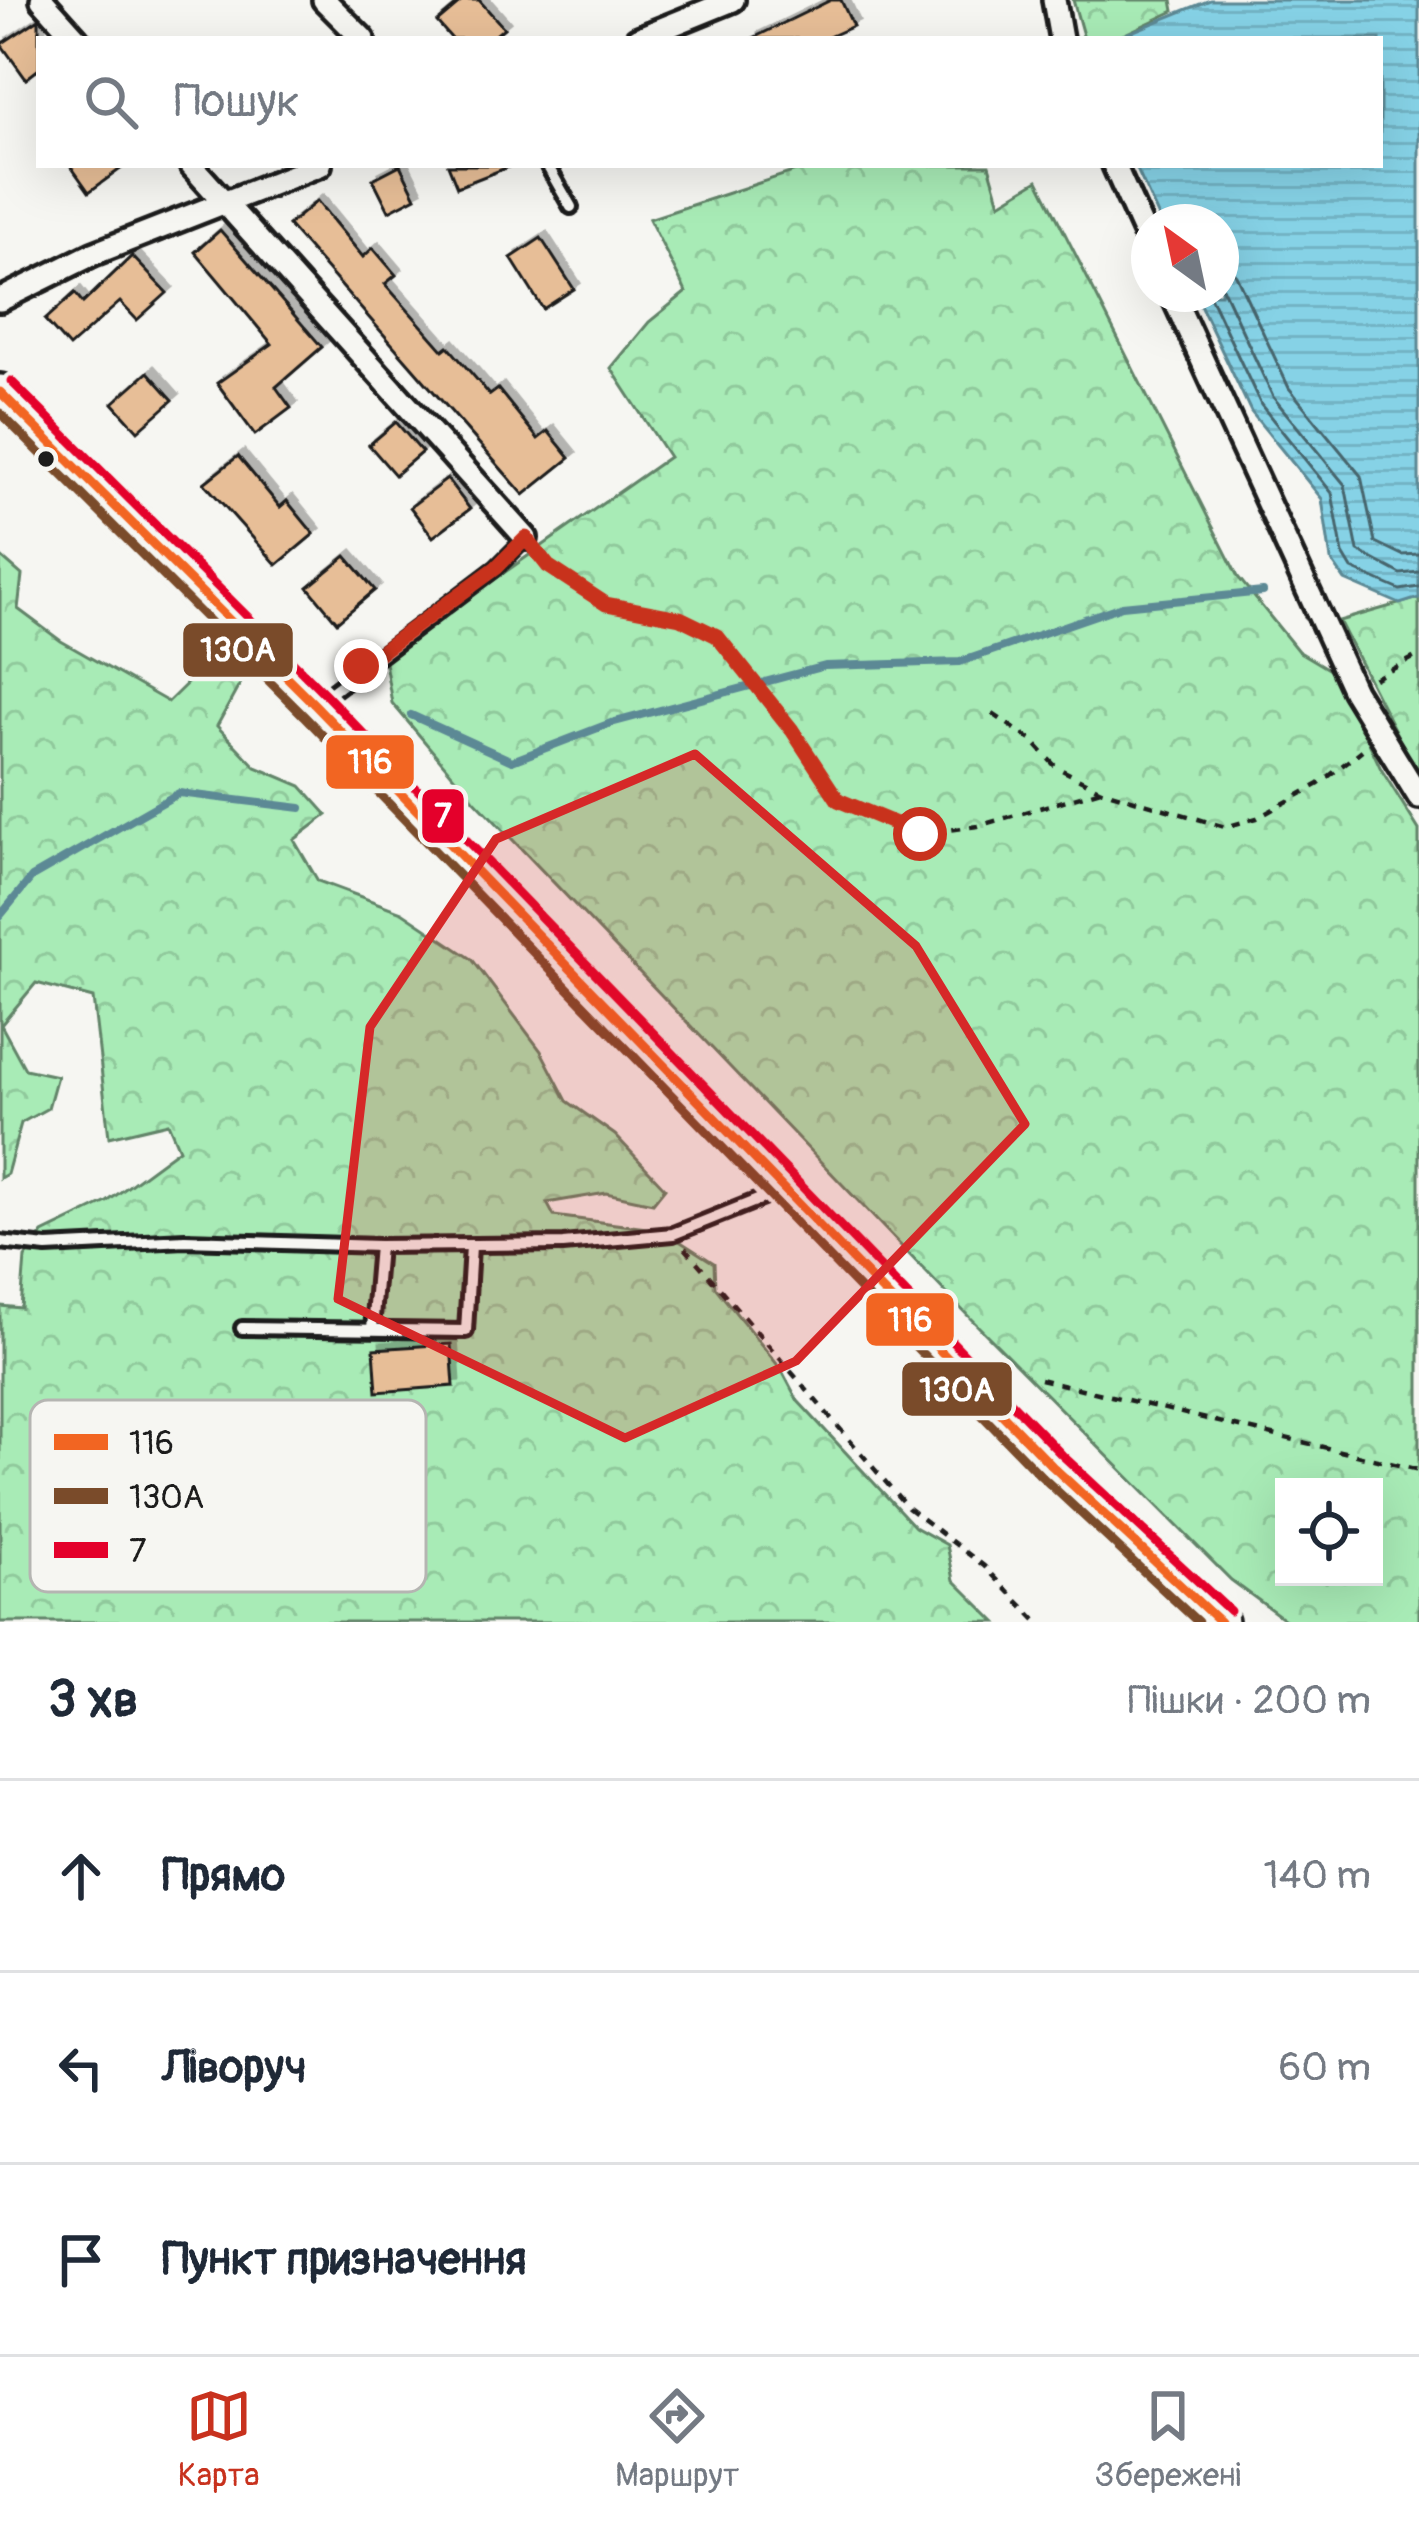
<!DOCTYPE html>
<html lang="uk">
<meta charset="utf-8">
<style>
body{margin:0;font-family:Pangolin,sans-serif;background:#f6f6f7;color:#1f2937}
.controls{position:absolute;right:36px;bottom:36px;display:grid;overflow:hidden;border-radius:0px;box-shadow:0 12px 48px #0002}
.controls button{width:108px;height:108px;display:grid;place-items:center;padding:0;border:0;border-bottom:3px solid #e0e1e3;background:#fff;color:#1f2937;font:60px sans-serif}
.compass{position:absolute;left:1131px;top:204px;width:108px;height:108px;border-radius:50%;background:#fff;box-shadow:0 12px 48px #0002;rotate:327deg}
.stop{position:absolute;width:36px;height:36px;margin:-27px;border:9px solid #c8321e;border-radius:50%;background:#fff}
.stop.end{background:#c8321e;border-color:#fff;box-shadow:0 3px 12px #0008}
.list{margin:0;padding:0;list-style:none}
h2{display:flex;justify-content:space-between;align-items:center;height:156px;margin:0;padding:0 48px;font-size:51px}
h2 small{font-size:39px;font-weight:400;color:#747a83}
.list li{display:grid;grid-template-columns:78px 1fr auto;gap:36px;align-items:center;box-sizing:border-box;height:192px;padding:0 48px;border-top:3px solid #e0e1e3}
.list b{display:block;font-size:45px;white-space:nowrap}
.list em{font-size:39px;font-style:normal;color:#747a83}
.icon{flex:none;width:66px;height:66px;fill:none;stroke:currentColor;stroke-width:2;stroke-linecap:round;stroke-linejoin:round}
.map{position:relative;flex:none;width:1419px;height:1622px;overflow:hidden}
.search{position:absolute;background:#fff;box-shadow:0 12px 48px #0002;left:36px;right:36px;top:36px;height:132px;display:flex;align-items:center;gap:30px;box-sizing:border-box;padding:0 42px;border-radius:0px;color:#747a83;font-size:45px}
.sheet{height:732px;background:#fff}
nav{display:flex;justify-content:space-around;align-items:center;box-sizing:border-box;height:168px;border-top:3px solid #e0e1e3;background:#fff;font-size:33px;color:#747a83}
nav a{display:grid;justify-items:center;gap:6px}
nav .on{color:#c8321e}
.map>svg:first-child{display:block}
</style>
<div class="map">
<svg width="1419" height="1622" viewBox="0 0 1419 1622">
<defs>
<pattern id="forest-crowns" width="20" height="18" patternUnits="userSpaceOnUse" patternTransform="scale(3)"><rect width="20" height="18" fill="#a8ebb6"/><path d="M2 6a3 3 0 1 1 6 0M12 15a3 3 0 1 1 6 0" fill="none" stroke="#90c99c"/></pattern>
<pattern id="water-rules" width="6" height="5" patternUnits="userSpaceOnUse" patternTransform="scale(3)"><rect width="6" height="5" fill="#86d2e6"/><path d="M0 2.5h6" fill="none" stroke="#73b4c5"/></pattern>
<filter id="shadow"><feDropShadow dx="6" dy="-6" stdDeviation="0" flood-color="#0004"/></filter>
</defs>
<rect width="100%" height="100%" fill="#f6f6f2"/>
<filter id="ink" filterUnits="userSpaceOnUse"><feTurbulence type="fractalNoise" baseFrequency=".00833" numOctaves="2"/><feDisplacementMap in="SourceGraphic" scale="24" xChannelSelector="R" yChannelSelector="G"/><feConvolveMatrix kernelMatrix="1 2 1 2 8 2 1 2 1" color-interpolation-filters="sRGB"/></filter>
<g filter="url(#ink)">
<g fill="url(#forest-crowns)" stroke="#628469" stroke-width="3" fill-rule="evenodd">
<polygon points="1073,0 1172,0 1174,11 1114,39 1084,39"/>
<path d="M814,165H989L1000,203L1038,180L1238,577L1298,651L1338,675L1381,769L1419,830V1622H1288L1231,1580L971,1319L468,793L392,703L384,657L669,457L611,368L649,322L686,292L649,219ZM1284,1487H1374V1577H1284Z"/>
<polygon points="0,556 22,575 18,609 61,641 168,702 216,655 241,682 217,726 256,767 301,786 327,815 294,840 318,881 402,912 472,959 541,1051 567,1101 615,1135 665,1188 653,1203 606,1193 547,1203 554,1216 662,1230 714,1263 715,1287 781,1369 798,1401 915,1527 947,1545 954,1580 996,1622 0,1622 0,1306 21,1308 25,1258 43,1233 107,1202 179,1149 168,1123 109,1137 93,998 36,983 1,1025 25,1069 57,1076 48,1108 21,1123 7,1174 0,1178"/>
<polygon points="1419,598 1419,778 1339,621"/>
</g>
<polygon fill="url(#water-rules)" stroke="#5c8995" stroke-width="3" points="1210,0 1419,0 1419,598 1400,604 1345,580 1331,560 1322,499 1251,412 1195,294 1221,294 1221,222 1161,222 1135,165 1380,165 1380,39 1114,39"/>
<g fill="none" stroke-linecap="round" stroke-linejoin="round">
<g stroke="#46656d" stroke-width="3">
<polyline points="1221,258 1236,275 1289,388 1361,476 1375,542 1402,555 1419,554"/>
<polyline points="1221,285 1273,397 1345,485 1358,551 1401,574 1419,572"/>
<polyline points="1209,294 1261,405 1332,493 1343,554 1352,569 1400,590 1419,587"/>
</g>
<g stroke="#5c8995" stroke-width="8">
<polyline points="411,715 512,761 611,723 825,666 960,662 1122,606 1263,592"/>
<polyline points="0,916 32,877 179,793 301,808"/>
</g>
</g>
<g fill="#e7be97" stroke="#1c1c1c" stroke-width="3" filter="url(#shadow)">
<polygon points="463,0 479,0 504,28 491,39 452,39 437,22"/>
<polygon points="831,0 841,0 853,26 824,39 751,39"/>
<polygon points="39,19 39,69 26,79 1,44"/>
<polygon points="70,165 126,165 89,192"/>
<polygon points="400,165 416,197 389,211 373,179"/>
<polygon points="448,165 511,165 511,166 457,187"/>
<polygon points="317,201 363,257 373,248 396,275 385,284 443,350 448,346 490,395 498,389 538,439 548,431 570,458 524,495 288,225"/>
<polygon points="220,230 322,347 276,387 291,408 255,435 217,383 272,344 195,252"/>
<polygon points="541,238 574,289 543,309 511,258"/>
<polygon points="132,256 167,293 137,320 120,302 69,347 45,320 75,293 83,303"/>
<polygon points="148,372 173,400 138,431 113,403"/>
<polygon points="396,422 422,452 395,475 369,445"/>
<polygon points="238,456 280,507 287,501 314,534 277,565 204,483"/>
<polygon points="447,479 470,509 433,537 410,507"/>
<polygon points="346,556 375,590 337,622 308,587"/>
<polygon points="451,1344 454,1386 377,1392 374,1349"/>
</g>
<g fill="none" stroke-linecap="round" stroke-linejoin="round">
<g stroke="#1c1c1c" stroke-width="20">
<g id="lane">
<polyline points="547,165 571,207"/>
<polyline points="317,703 496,568 526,538"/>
<polyline points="0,1242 47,1247 185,1240 379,1246 563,1244 673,1234 778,1192"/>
<polyline points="242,1328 466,1331 471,1246"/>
<polyline points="372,1329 379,1246"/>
</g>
</g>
<g stroke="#1c1c1c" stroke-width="30">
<g id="street">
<polyline points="42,0 77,39"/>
<polyline points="324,0 363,39"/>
<polyline points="1054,0 1061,39"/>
<polyline points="637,39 733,0"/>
<polyline points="191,165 526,538"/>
<polyline points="1114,165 1149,243"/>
<polyline points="1172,294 1354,691 1419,797"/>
<polyline points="0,300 93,254 320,165"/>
</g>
</g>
<g stroke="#1c1c1c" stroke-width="42">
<polyline id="primary" points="0,392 315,705 1052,1466 1220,1622"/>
</g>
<g stroke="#1c1c1c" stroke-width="4.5" stroke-dasharray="9 9" stroke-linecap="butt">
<polyline points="541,557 606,604 680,618 717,636 792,730 838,800 878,817 920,834 978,826 1101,790"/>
<polyline points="1374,679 1419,655"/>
<polyline points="993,714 1031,740 1056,767 1101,790 1225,827 1257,818 1319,784 1362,750"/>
<polyline points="685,1248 908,1508 984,1566 1038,1622"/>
<polyline points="1040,1379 1419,1470"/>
</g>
<use href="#lane" stroke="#f6f6f2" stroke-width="10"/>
<use href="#street" stroke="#f6f6f2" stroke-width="21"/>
<use href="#primary" stroke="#f6f6f2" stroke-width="33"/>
<g stroke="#f6f6f2" stroke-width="18">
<polyline id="bus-1" points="0,392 315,705 1052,1466 1220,1622"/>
</g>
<g stroke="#f6f6f2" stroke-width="18">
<polyline id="bus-2" points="0,413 304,716 1041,1476 1198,1622"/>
</g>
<g stroke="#f6f6f2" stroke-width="18">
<polyline id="bus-3" points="11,381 326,695 1062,1455 1230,1611"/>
</g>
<use href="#bus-1" stroke="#f26522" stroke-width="9"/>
<use href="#bus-2" stroke="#7a4b2a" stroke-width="9"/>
<use href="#bus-3" stroke="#e4002b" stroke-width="9"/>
</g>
</g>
<g fill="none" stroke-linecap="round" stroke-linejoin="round" filter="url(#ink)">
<polyline stroke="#c8321e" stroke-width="15" points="361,666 496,568 526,538 548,566 606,604 680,618 717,636 792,730 838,800 920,834"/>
</g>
<path fill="#d62828" fill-opacity="0.2" stroke="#d62828" stroke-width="9" stroke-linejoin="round" d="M695,754L916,946L1025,1124L796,1361L625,1438L338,1299L370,1027L496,839Z"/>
<circle fill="#1c1c1c" stroke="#f6f6f2" stroke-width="4.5" cx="46" cy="459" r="10"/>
<rect x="30" y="1400" width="396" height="192" rx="18" fill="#f6f6f2" stroke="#b5b5b2" stroke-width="3"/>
<rect x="54" y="1434" width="54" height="16" fill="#f26522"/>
<rect x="54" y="1488" width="54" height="16" fill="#7a4b2a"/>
<rect x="54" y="1542" width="54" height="16" fill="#e4002b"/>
<g font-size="33" fill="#1c1c1c">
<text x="129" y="1454">116</text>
<text x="129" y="1508">130А</text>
<text x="129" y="1562">7</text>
</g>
<g stroke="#f6f6f2" stroke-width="4.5">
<rect x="181" y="621" width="114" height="58" rx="12" fill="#7a4b2a"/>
<rect x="324" y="733" width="92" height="58" rx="12" fill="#f26522"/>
<rect x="420" y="787" width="46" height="58" rx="12" fill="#e4002b"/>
<rect x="864" y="1291" width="92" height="57" rx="12" fill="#f26522"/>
<rect x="900" y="1360" width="114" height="58" rx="12" fill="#7a4b2a"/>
</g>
<g font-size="33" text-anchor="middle" font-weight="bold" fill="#fff">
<text x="238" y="661">130А</text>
<text x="370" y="773">116</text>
<text x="443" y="827">7</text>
<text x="910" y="1331">116</text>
<text x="957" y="1401">130А</text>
</g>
</svg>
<div class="controls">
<button><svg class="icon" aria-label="locate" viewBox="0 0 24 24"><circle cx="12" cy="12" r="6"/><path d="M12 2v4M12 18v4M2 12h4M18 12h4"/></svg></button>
</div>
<svg class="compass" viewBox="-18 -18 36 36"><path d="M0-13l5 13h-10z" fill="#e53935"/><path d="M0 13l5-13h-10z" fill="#747a83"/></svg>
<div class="stop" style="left:920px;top:834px"></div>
<div class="stop end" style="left:361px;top:666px"></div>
<div class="search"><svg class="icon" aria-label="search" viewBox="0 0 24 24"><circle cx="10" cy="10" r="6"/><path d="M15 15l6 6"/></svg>Пошук</div>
</div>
<section class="sheet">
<h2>3 хв<small>Пішки · 200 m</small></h2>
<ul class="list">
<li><svg class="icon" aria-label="ahead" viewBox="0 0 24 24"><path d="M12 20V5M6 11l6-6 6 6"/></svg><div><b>Прямо</b></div><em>140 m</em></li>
<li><svg class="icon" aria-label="left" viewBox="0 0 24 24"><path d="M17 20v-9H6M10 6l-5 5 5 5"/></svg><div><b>Ліворуч</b></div><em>60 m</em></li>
<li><svg class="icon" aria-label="arrive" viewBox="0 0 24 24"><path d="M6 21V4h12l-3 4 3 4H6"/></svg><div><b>Пункт призначення</b></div></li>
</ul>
</section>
<nav>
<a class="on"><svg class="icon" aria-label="map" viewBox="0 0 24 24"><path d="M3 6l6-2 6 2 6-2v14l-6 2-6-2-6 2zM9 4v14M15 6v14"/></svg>Карта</a>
<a><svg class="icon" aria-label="directions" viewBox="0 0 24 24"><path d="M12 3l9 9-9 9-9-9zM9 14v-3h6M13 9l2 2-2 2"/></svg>Маршрут</a>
<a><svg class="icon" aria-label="saved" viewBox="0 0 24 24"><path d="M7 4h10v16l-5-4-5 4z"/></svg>Збережені</a>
</nav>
